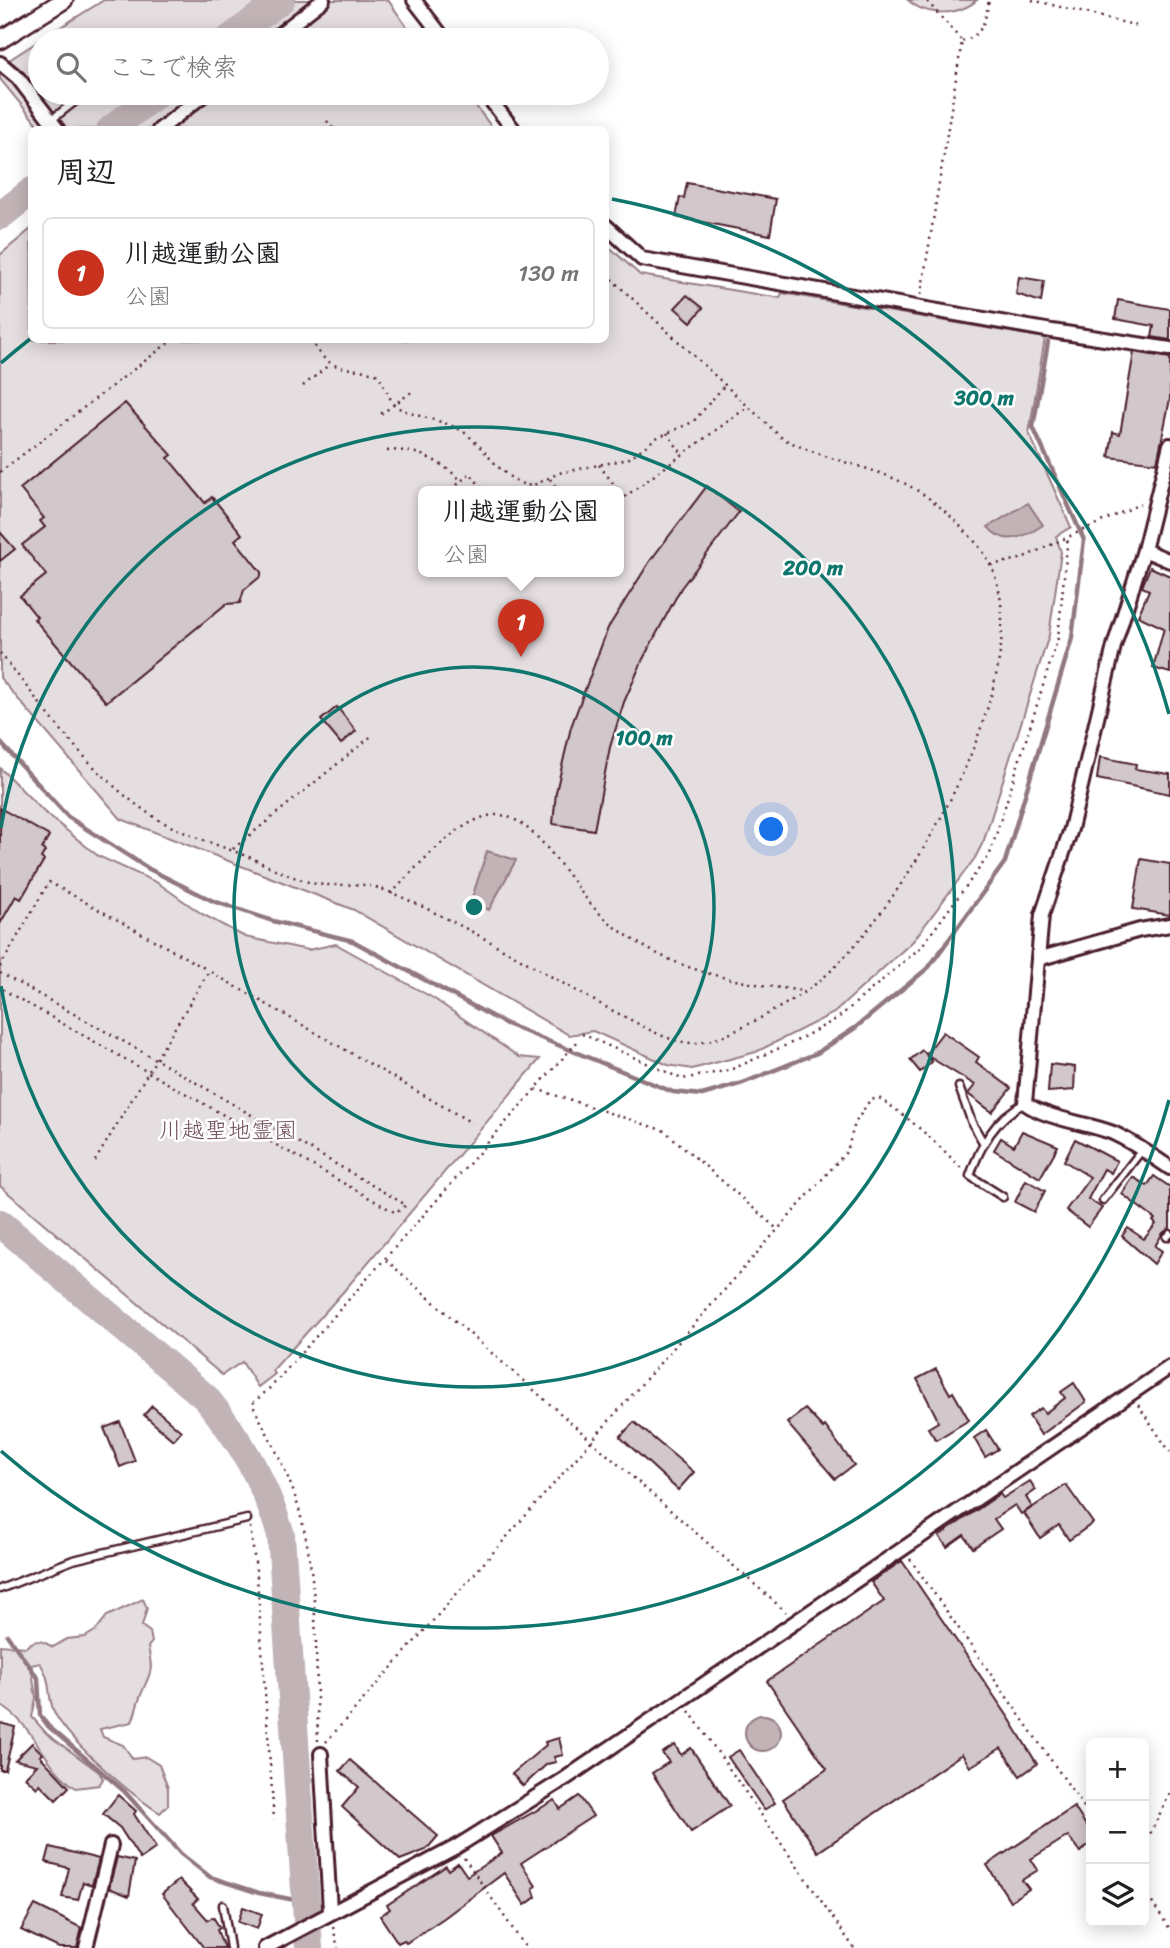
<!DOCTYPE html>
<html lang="ja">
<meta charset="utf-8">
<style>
body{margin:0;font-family:Sriracha,"Klee One",sans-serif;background:#f2f2f2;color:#202124}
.controls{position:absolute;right:21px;bottom:21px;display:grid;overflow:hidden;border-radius:10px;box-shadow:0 4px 18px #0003}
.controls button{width:63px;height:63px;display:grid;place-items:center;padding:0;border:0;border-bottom:2px solid #e0e0e0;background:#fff;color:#202124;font:35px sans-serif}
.you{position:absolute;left:772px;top:830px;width:24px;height:24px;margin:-18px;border:5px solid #fff;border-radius:50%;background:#1a73e8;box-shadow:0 0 0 10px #1a73e833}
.badge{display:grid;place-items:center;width:46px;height:46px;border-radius:50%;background:#c8321e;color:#fff;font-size:23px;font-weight:700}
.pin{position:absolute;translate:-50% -58px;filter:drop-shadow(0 2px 4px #0008)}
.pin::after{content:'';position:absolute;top:37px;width:24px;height:21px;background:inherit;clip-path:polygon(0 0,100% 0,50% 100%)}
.popup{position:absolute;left:418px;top:486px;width:206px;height:91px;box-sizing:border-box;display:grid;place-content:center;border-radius:10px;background:#fff;filter:drop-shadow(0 2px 5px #0005);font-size:23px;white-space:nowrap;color:#757577}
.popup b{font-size:26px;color:#202124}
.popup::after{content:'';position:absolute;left:50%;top:100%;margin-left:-14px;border:14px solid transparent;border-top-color:#fff}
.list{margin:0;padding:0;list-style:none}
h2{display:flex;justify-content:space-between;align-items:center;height:91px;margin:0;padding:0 28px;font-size:30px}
h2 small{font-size:23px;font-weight:400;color:#757577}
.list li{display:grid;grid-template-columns:46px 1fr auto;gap:21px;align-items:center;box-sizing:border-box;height:112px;margin:0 14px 14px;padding:0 14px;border:2px solid #e0e0e0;border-radius:10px}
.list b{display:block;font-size:26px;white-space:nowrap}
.list p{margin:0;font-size:23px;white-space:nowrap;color:#757577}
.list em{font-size:23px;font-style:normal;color:#757577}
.icon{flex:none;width:38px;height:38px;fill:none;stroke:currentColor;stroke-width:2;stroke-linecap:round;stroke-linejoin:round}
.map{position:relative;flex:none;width:1170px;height:1948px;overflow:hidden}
.search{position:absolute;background:#fff;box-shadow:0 4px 18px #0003;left:28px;top:28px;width:581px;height:77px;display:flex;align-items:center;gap:18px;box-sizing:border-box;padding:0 24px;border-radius:38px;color:#757577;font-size:26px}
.panel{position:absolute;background:#fff;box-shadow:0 4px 18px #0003;left:28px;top:126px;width:581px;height:217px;border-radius:10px}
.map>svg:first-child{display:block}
</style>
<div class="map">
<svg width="1170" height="1948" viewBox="0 0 1170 1948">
<rect width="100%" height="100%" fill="#fff"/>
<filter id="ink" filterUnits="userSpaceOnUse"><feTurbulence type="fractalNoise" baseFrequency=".0143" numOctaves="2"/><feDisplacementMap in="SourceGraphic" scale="14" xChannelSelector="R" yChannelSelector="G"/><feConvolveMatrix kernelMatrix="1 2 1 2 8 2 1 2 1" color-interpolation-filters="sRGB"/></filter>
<g filter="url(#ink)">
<g fill="#e5dee0" stroke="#987e86" stroke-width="2" fill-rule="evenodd">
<polygon points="104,0 388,0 416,40 40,40"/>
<path d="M908,0H977C959,16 926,17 908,0Z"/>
<polygon points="40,40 40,93 466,93 493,129 41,129 0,79 0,66"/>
<path d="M31,229L32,340H606V244L640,275L780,298L782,293L1045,338L1029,433L1071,527L1056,536L1061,552L1049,635L984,840L975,858L913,941L834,1013L756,1052L692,1069L668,1065L593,1031L569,1035L354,910L121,819L0,678V255ZM423,491H619V571H423Z"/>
<polygon points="0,768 44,812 98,856 158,883 202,914 245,937 308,950 336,944 433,998 519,1057 540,1059 343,1292 272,1371 275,1374 258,1387 242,1362 222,1375 0,1186"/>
<path d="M143,1599L147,1608L142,1626L150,1632L152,1642L148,1647C154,1675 150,1671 141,1695C137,1704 136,1713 132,1722L100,1729L103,1737L123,1745L133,1759L146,1757L159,1765L168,1788V1805L160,1813C131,1795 72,1744 55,1714C46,1696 53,1682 40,1663L31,1665L36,1698L32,1717L47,1734L99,1772L103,1779L99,1785L76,1788C44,1767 34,1724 0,1705V1645L26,1647C37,1637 42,1641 53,1647L67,1639L85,1637L95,1631L107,1616Z"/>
</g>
<g fill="#c1b3b6" stroke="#91787e" stroke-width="2">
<path d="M1028,503L1043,525C1025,537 1004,547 988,527Z"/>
<polygon points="487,851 516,860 489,910 471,901"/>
<circle cx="763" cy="1733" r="18"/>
</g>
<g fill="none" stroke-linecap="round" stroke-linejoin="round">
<g stroke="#91787e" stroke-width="4.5">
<polyline points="0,742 68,817 149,869 213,901 273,921 353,941 504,1023 673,1092 702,1095 743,1083 817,1053 855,1028 929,967 1005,862 1072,638 1084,540 1033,427 1048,342"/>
<polyline points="7,1635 38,1678 40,1715 48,1726 124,1791 181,1854 210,1877 259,1893 305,1902"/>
</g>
<g stroke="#c1b3b6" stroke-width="28">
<polyline points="228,40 281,0"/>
<polyline points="110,130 158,93"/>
<polyline points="0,216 32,191"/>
<path d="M0,1223L206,1398C242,1442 264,1481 281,1535L309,1948"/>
</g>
</g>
<g fill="#d2c7cb" stroke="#4a1f2b" stroke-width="2">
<polygon points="687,183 776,199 770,235 676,217 680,197 684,198"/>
<polygon points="1019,277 1044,281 1041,302 1016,294"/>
<polygon points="687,295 703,308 691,322 675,308"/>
<polygon points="1118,300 1170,309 1170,340 1152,337 1154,326 1115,319"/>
<polygon points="1134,352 1170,358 1170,399 1157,463 1109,457 1113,432 1120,434"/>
<polygon points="125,403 172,455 168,458 205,503 212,497 242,534 235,540 261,572 261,576 244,590 240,603 226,604 106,702 34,619 37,617 20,596 46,575 22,545 45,527 40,521 44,518 20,489"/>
<polygon points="707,486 739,512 681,588 643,659 624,702 610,747 594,830 553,824 556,792 571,727 608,628 650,561"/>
<polygon points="0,532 15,549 0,561"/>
<polygon points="1150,567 1170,576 1170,673 1153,668 1164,628 1138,616 1149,590 1142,587"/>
<polygon points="337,707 356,731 341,744 321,720"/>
<polygon points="1100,757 1136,764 1135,769 1170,774 1170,794 1097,779"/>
<polygon points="0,808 49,836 42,849 45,851 41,858 44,860 21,899 16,896 0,924"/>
<polygon points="1141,859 1170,864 1170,915 1133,909"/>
<polygon points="943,1032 979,1057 976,1062 1011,1088 992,1112 968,1094 975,1085 926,1055 932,1062 920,1072 910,1060 922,1050 926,1054"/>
<polygon points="1050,1064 1075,1067 1074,1090 1048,1092"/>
<polygon points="1022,1131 1058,1146 1040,1178 994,1150 1001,1138 1014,1146"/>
<polygon points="1075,1139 1117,1161 1111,1173 1104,1169 1088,1199 1102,1208 1088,1227 1066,1210 1090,1177 1064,1161"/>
<polygon points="1154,1176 1170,1187 1170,1228 1163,1233 1155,1246 1162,1251 1154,1264 1122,1236 1128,1228 1144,1239 1156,1224 1153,1221 1155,1219 1122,1194 1133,1177 1147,1186"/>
<polygon points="1026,1180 1045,1191 1034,1212 1015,1202"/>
<polygon points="936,1369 950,1394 953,1392 969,1420 936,1440 928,1428 938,1422 936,1416 917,1379"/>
<polygon points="1074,1383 1086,1402 1041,1435 1029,1416 1041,1408 1045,1413 1065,1398 1061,1392"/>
<polygon points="152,1406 181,1431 173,1440 144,1415"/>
<polygon points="805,1409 823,1428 825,1426 854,1465 835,1479 787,1423"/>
<polygon points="120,1422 135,1461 120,1467 104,1428"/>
<polygon points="634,1422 694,1472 678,1490 620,1437"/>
<polygon points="986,1430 998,1449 985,1457 974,1438"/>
<polygon points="1030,1481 1036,1490 1026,1497 1032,1507 1021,1514 1015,1505 994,1519 1001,1529 973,1548 964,1535 947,1547 939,1536 1000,1494 1003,1498"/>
<polygon points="1066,1485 1093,1523 1069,1540 1059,1525 1040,1538 1024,1513"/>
<polygon points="902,1561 1009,1718 1037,1764 1020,1776 1001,1748 970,1767 962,1754 818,1852 783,1799 827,1769 767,1681 884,1601 871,1582"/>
<polygon points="0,1723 15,1727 5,1770 0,1770"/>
<polygon points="559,1738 563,1755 554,1757 556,1762 547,1764 523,1786 512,1774 546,1745 545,1742"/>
<polygon points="32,1743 43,1754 40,1756 69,1787 56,1800 40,1784 37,1788 25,1777 37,1765 15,1760"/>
<polygon points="675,1745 681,1755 691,1748 730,1806 691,1832 652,1773 669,1762 662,1753"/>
<polygon points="739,1750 775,1803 764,1810 728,1757"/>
<polygon points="350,1760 438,1836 426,1850 400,1860 342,1807 359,1787 340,1771"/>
<polygon points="118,1795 136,1811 134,1814 156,1848 140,1859 120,1828 103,1814"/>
<polygon points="579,1796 593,1816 521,1863 536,1886 533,1888 536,1897 525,1905 504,1873 444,1918 406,1943 404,1940 398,1943 380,1916 390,1909 387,1905 446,1866 448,1870 458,1863 467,1876 502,1853 491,1836 555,1800 560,1809"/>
<polygon points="1074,1807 1091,1833 1091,1844 1080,1852 1068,1836 1031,1859 1038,1870 1022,1880 1029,1889 1010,1901 987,1865"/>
<polygon points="50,1847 99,1859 92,1885 83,1882 78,1900 62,1897 69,1868 46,1862"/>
<polygon points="117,1857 135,1861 129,1896 109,1888"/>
<polygon points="179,1880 198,1899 193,1903 208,1920 213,1917 220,1928 217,1930 224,1948 204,1948 162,1894"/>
<polygon points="35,1905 82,1928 77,1948 59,1948 21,1930"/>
<polygon points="243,1907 262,1914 257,1929 238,1922"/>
</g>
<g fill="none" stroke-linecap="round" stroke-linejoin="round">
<g stroke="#4a1f2b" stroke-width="11">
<g id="service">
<polyline points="51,120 86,93"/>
<polyline points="959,1087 972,1123 983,1142"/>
<path d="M1003,1197L970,1176C980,1146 995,1118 1025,1103"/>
<polyline points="1103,1200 1142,1150"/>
<polyline points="1167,1237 1170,1234"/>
<polyline points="0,1589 73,1560 247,1519"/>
<polyline points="223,1905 230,1948"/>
</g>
</g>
<g stroke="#4a1f2b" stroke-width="18">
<g id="minor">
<polyline points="414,0 445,40"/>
<polyline points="272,40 323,0"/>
<polyline points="0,63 18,78 58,130"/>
<polyline points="485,93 514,130"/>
<polyline points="159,130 206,93"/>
<polyline points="606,226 642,259 1052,331 1170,349"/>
<path d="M1170,445L1144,550L1114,646L1071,829L1042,915L1025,1103C1044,1118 1087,1123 1113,1133C1133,1142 1152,1156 1170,1168"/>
<polyline points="1144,550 1170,561"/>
<polyline points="1038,959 1140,930 1170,925"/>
<polyline points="321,1754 330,1911"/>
<polyline points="86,1948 111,1845"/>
<polyline points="265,1948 456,1847 566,1778 1170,1367"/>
</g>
</g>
<g stroke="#4a1f2b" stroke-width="21">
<polyline id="tertiary" points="0,40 64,0"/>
</g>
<g stroke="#4a1f2b" stroke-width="2.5" stroke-dasharray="2 5" stroke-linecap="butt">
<polyline points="1032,0 1138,26"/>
<path d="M962,41C984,35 985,20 989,0"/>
<polyline points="327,121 334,130"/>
<polyline points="921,295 962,41 926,0"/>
<path d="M311,340C330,374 342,365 375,373C387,382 386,400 399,408C420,419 445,419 465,433C488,450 503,483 532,486L559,473L628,459L656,438L693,422L724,386"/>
<polyline points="303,386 330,364"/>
<polyline points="381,414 413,391"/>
<polyline points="667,433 683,455"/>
<path d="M387,451C416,447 441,462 462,481"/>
<polyline points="599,465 619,491"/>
<polyline points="0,472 172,340"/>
<polyline points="550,479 559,491"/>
<polyline points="457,485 470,473 484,491"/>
<polyline points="619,501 749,406"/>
<polyline points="991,565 1020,559 1140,504"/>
<path d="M0,653C46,710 87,771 148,813C177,833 216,844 249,857C269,866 290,877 312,883C332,888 353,882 370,886C390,889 443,917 463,927C518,956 570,989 625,1017C647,1028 671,1044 696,1043C713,1042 736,1031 751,1023C775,1010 802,996 823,978C905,906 1042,675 991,566C984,550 972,538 960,526C899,461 852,474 782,438L606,274"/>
<polyline points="233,849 374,734"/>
<path d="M391,894C414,870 468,806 505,816C540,825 571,884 596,910C656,968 725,981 804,991"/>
<polyline points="0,967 49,882 208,970"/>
<polyline points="0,973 157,1060 406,1205 396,1213 0,988"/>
<polyline points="582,1034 682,1079 730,1070 798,1040 838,1018 921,947 990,854 1058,638 1068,536"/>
<polyline points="536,1089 665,1131 776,1228"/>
<polyline points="95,1161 209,971 472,1123"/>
<polyline points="386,1260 786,1612"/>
<polyline points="1138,1405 1170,1452"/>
<polyline points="250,1527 257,1577 274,1820"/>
<polyline points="910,1559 1091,1817"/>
<polyline points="689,1711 854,1948"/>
<path d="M318,1741C315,1668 320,1588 301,1517C291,1477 271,1440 252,1404L272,1386L578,1041"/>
<path d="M326,1742L847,1151L855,1123L870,1100L879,1098C910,1118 937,1143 962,1169"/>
<polyline points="1144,1846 1170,1793"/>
<polyline points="464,1858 526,1948"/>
<polyline points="1144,1891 1170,1929"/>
<polyline points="333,1927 338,1948"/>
</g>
<use href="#service" stroke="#fff" stroke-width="6"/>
<use href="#minor" stroke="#fff" stroke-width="12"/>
<use href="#tertiary" stroke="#fff" stroke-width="16"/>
</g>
</g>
<g fill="none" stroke="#0f766e" stroke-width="3.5">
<circle cx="474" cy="907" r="240"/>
<path d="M1 828A480 480 0 1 1 1 986"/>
<path d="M1169 1100A721 721 0 0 1 1 1451M1 363A721 721 0 0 1 30 339M612 199A721 721 0 0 1 1169 714"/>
</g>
<g text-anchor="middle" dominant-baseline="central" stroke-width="5" stroke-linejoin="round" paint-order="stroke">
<g font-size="23" fill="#714f58" stroke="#fff">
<text x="228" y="1130">川越聖地霊園</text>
</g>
</g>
<circle cx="474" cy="907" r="10" fill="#0f766e" stroke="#fff" stroke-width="3.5"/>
<g font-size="21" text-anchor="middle" font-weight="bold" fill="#0f766e" stroke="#fff" stroke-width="5" stroke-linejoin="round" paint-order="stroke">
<text x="984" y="405">300 m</text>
<text x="813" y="575">200 m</text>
<text x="644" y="745">100 m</text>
</g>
</svg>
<div class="controls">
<button>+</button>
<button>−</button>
<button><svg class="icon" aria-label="layers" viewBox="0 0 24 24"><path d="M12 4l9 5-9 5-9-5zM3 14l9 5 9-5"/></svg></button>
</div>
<div class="you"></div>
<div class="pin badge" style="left:521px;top:657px">1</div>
<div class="popup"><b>川越運動公園</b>公園</div>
<div class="search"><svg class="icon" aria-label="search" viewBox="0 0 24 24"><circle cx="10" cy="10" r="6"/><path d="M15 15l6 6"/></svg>ここで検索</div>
<section class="panel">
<h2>周辺<small></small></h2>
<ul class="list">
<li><span class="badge">1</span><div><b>川越運動公園</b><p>公園</p></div><em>130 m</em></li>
</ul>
</section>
</div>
